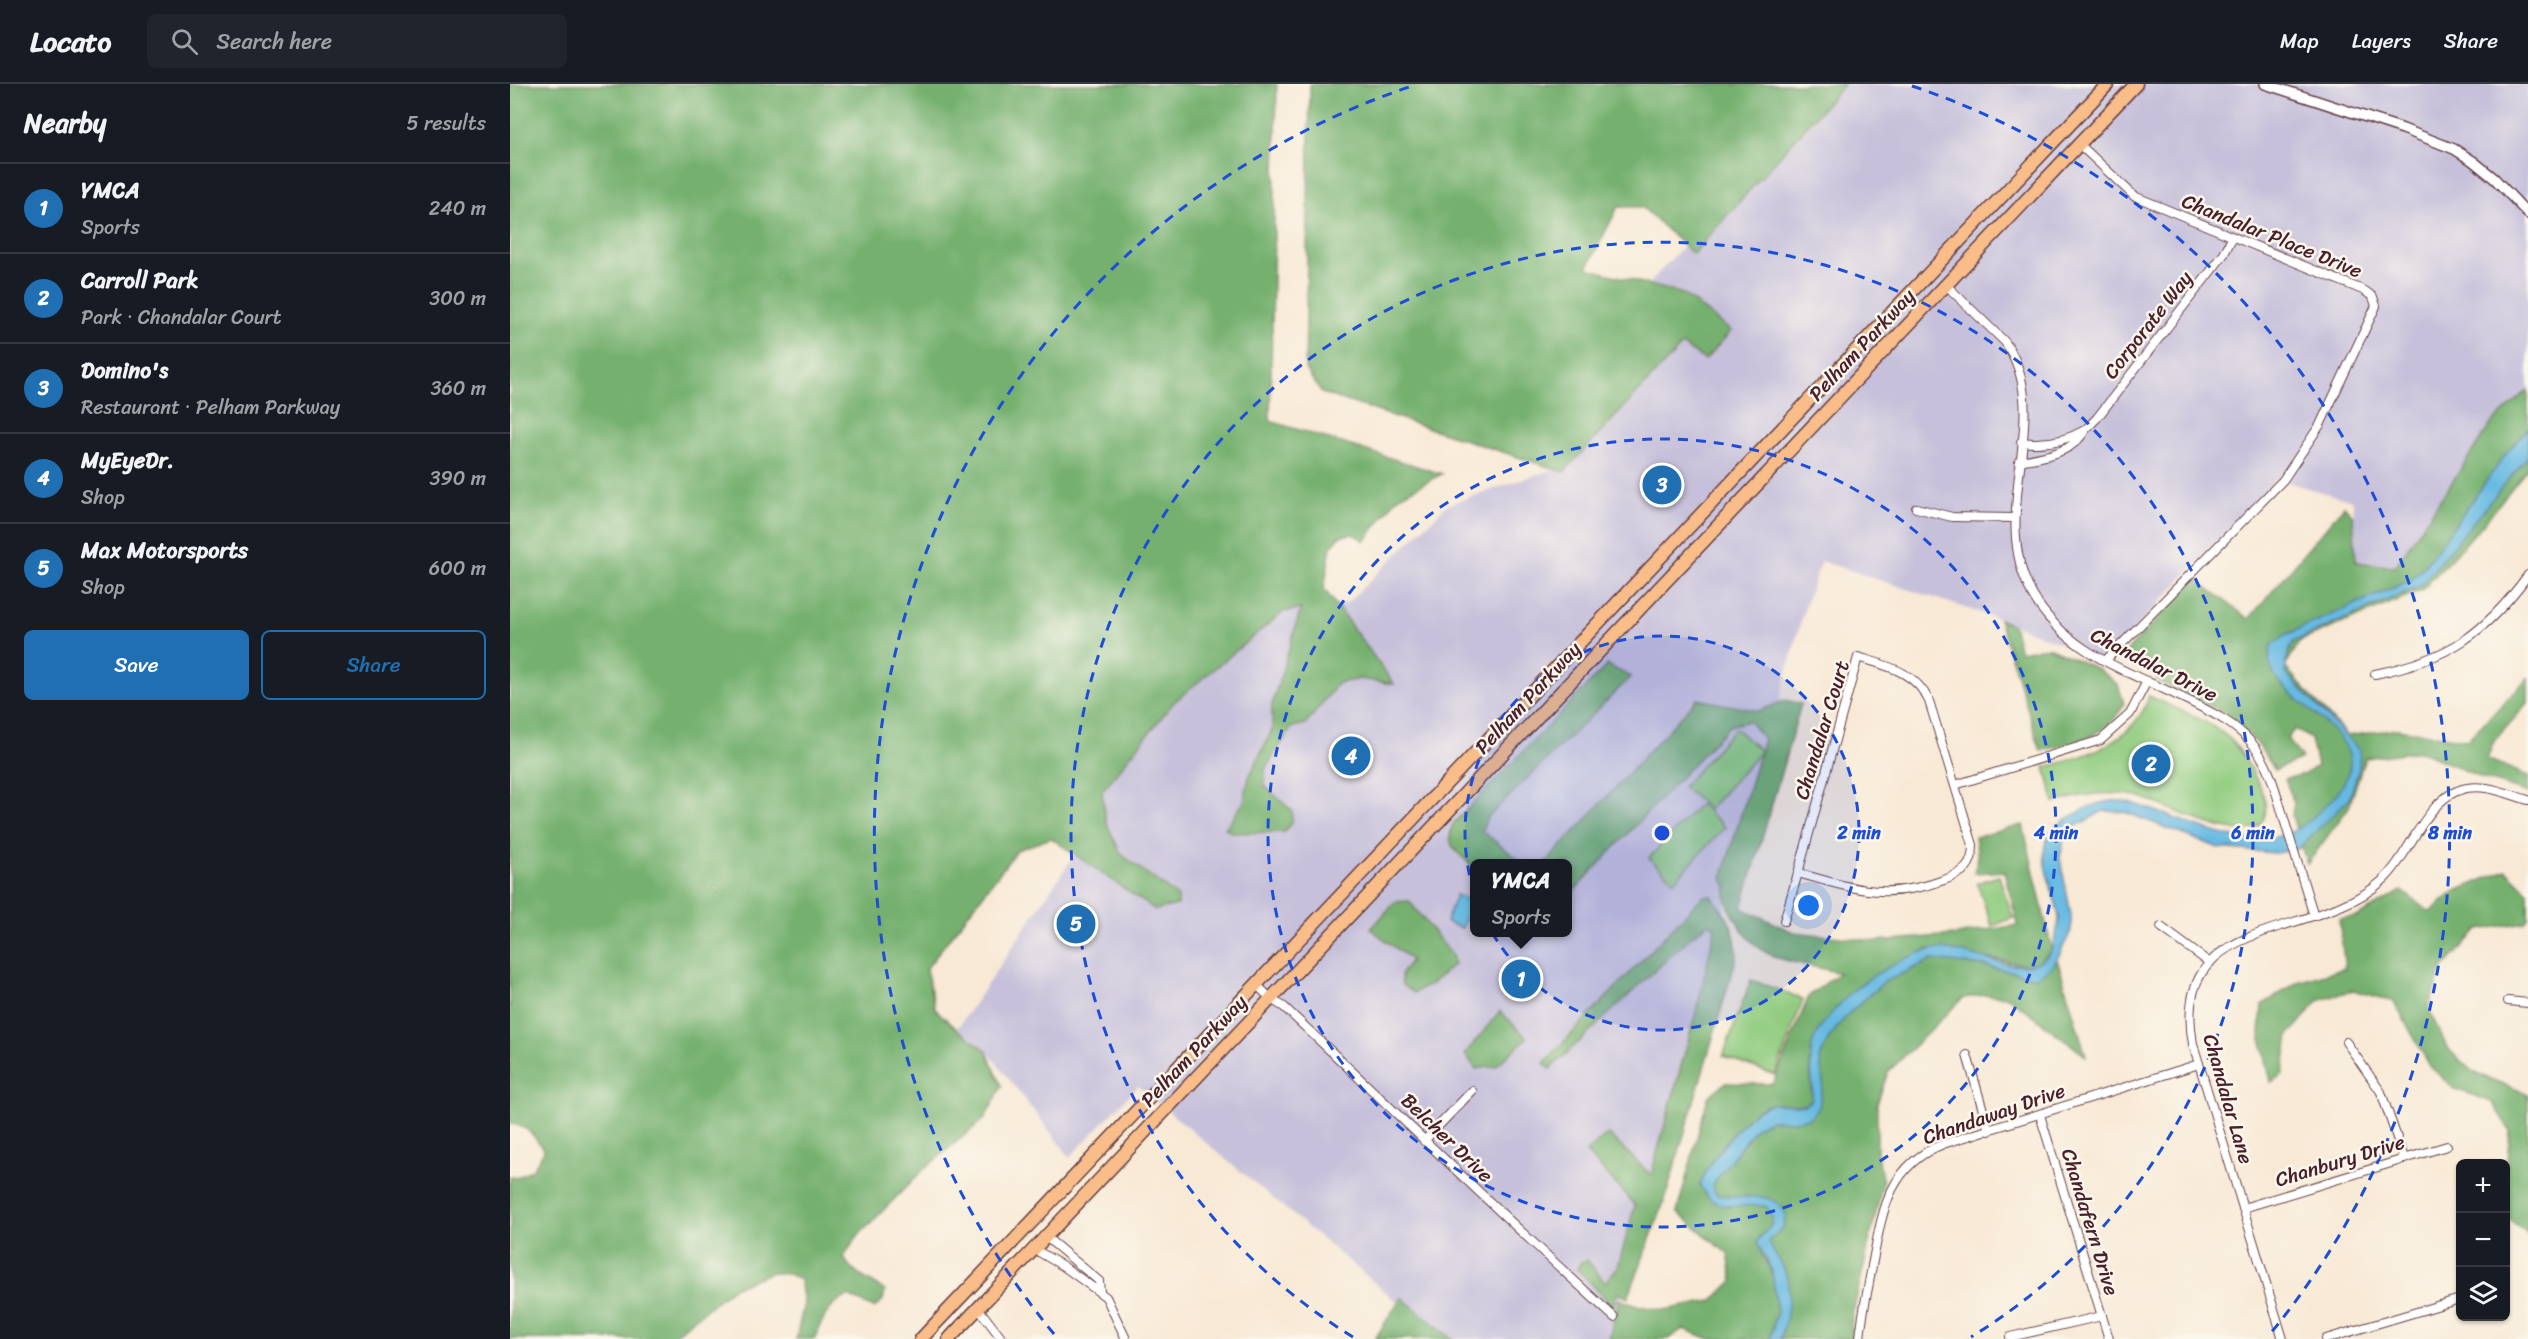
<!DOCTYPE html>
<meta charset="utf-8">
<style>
body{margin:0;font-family:Sriracha,sans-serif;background:#20242c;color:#f1f3f6}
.controls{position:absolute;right:18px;bottom:18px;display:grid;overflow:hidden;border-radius:9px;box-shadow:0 2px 4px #0004}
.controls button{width:54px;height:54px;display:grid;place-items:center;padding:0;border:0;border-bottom:2px solid #363941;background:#171b24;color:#f1f3f6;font:30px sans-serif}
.you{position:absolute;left:1299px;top:822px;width:21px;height:21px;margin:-15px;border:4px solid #fff;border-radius:50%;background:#1a73e8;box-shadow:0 0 0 9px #1a73e833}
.badge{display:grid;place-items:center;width:39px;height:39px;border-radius:50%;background:#1f6fb2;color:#fff;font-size:20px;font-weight:700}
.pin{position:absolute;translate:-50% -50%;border:3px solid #fff;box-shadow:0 2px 6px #0006}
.popup{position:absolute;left:960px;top:775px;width:102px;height:78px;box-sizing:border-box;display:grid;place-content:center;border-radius:9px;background:#171b24;filter:drop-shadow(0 2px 4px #0005);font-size:20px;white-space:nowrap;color:#9ea1a6}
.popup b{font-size:22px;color:#f1f3f6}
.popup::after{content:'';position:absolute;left:50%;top:100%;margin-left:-12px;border:12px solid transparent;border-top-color:#171b24}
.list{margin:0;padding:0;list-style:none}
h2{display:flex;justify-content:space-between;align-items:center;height:78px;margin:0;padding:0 24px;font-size:26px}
h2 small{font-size:20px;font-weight:400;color:#9ea1a6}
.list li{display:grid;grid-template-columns:39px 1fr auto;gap:18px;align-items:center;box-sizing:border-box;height:90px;padding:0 24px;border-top:2px solid #363941}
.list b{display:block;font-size:22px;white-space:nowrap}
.list p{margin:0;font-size:20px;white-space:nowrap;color:#9ea1a6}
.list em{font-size:20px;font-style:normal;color:#9ea1a6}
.actions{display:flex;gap:12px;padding:18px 24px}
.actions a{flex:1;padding:14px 0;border:2px solid #1f6fb2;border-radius:9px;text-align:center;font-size:21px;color:#1f6fb2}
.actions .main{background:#1f6fb2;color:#fff}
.icon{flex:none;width:33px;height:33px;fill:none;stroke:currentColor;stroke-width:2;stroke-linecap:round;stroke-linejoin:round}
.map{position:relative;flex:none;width:2018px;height:1255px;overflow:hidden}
header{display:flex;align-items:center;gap:36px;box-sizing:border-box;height:84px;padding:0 30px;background:#171b24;border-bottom:2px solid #363941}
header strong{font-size:28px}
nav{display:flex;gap:33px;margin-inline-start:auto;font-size:21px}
.search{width:420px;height:54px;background:#20242c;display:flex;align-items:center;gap:15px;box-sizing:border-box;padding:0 21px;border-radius:9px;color:#9ea1a6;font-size:22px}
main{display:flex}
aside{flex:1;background:#171b24}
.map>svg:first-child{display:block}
</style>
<header>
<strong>Locato</strong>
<div class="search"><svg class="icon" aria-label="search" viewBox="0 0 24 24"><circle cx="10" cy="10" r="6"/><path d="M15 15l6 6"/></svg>Search here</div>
<nav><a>Map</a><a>Layers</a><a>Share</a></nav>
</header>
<main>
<aside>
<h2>Nearby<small>5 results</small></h2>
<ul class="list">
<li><span class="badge">1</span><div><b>YMCA</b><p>Sports</p></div><em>240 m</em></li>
<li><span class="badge">2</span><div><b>Carroll Park</b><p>Park · Chandalar Court</p></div><em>300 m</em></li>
<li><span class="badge">3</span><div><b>Domino's</b><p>Restaurant · Pelham Parkway</p></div><em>360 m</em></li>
<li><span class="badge">4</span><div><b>MyEyeDr.</b><p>Shop</p></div><em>390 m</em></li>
<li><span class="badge">5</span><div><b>Max Motorsports</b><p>Shop</p></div><em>600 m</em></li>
</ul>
<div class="actions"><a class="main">Save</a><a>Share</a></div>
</aside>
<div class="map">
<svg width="2018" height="1255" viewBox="0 0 2018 1255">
<rect width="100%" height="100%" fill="#fbf7ec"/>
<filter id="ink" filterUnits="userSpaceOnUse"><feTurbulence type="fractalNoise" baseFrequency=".0167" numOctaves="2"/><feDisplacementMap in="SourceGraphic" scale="12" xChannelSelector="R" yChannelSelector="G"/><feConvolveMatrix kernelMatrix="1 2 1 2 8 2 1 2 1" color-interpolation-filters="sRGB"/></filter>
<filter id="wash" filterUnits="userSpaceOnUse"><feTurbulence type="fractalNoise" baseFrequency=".008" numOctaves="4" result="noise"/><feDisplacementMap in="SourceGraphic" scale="24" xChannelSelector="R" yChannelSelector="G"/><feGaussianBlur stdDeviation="1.35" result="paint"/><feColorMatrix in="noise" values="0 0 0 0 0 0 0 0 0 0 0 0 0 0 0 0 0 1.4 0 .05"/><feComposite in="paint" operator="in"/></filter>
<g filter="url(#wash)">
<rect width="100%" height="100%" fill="#f8e9d5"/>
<path fill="#c6c0da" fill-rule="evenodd" d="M1318,0H2018V306L1981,340L1885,483L1846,478L1843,417L1766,395L1595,577L1489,535L1311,477L1296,519L1215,816L1214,845L1104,1233L1100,1255H932L628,1002L560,1073L476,966L447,945L579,749L592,707L664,618L773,528L837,519L937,421L1049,383L1174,246L1139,200ZM964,780H1058V848H964Z"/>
<g fill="#91cc80" stroke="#6e7656" stroke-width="1.5">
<path d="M1639,612C1664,624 1704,638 1723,658C1731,667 1737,679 1743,689C1750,702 1761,722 1753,736C1737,767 1654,719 1630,713C1601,706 1572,710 1544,719L1535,683C1576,673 1626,657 1639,612Z"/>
<polygon points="1225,644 1251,667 1199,725 1173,703"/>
<polygon points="1190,720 1215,743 1164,797 1139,774"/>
<polygon points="1489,792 1503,834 1482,842 1467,799"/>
<polygon points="1241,896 1293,915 1265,991 1213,972"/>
</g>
<g fill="#74b06e" stroke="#5f684c" stroke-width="1.5">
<path d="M0,0H767L760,337L932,390L888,413L855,457L843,450L830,452L821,463L814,505L884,600L850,595L828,599L796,640L782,643L755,685V702L782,727V737L775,748L723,749L715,744L734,718L739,693L762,646V621L791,525L773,528L664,618L592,707L596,738L611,770L668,813V821L645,826L541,754L507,766L416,885L425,925L447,945L476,966L492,1002L475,1034L412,1087L346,1154L334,1173C344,1194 358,1193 375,1207L373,1216L364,1224L338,1212C317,1222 312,1236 305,1255H286L294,1219L290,1196L279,1190L260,1189L224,1203L160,1255H0V1092L6,1094L23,1085L34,1067C26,1053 17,1041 0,1040Z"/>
<polygon points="800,0 1334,0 1183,170 1132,123 1108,123 1077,184 1173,210 1221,247 1195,276 1172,261 1054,388 812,309 795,285"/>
<polygon points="2018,306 2018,384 1973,440 1912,506 1790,557 1775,583 1837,652 1887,645 1957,656 2018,594 2018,619 1984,657 1977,675 2018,692 2018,709 1972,694 1910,667 1855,674 1839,723 1797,780 1782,732 1784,719 1775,695 1795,690 1807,682 1801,655 1785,645 1777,654 1792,675 1765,686 1747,659 1717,630 1648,597 1643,587 1616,568 1686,495 1739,535 1834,422 1843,432 1846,478 1885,483 1981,340"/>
<path d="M1489,535L1503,541L1510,568L1538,563L1588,585L1608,601L1614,619C1599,654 1564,658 1531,667Z"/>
<path d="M1097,581L1121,593L977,734L972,747L1013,779L964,780V783C948,768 934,763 943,740Z"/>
<path d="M1187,615L1249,627L1276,616L1291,620L1232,824L1283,848L1366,857L1446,851L1508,841L1494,787L1464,789L1468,773L1465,753L1513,741L1542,866L1529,878L1517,881L1418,865L1356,897L1300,977L1302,1015L1295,1021C1284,1022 1269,1018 1258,1021C1235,1028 1198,1079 1190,1101L1218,1123L1238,1120L1256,1122L1263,1132L1262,1142L1250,1152L1252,1172L1262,1187L1267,1227L1260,1255H1200L1173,1245L1158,1255H1099L1109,1215L1127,1222L1154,1226L1202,1217L1223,1197L1218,1170L1167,1128L1198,1013L1215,999L1263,1000L1299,912L1329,889C1285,875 1252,883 1226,836C1218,822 1214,818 1217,802L1212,794L1254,655L1239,637L1219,642L1058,813V780H1035Z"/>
<polygon points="1996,786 2018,808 2018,834 2015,838 1968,846 1932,885 1918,924 1938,965 1963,988 2018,1010 2018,1150 1996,1133 1996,1086 2000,1047 1982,1018 1943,1004 1920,982 1884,918 1843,906 1808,917 1779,951 1773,990 1761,998 1750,950 1752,921 1788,898 1835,884 1829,835 1848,832 1892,807 1920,828 1944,808"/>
<path d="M1193,812H1201C1219,835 1225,841 1227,872L1155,1115L1118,1214L1107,1209L1103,1223L1067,1185L1071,1178L1077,1176L1095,1198L1108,1183L1125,1121L1076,1068L1098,1050L1141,1091L1188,921L1205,844L1199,839L1182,852L1040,985L1034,979Z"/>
<polygon points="899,817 942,871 944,880 920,901 904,909 892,901 891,890 901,876 861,845 885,818"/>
<polygon points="1547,875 1576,972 1498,913 1474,911 1453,914 1378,988 1367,1020 1367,1070 1373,1098 1342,1233 1341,1255 1270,1255 1273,1247 1274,1185 1260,1163 1259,1156 1273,1144 1276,1130 1236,1112 1218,1114 1206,1110 1202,1101 1205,1094 1246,1043 1262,1036 1285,1037 1313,1000 1310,974 1319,954 1337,931 1374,898 1422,876 1475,882 1526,893 1544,881"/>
<polygon points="990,927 1017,954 986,982 966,985 955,970"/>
<polygon points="891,1213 942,1255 865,1255"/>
</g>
<g fill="#66bae2" stroke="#586c86" stroke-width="1.5">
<path d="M2018,344V372L1910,502L1783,558L1776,577V589L1850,667L1849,685L1839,715L1788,765L1765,769L1709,764L1615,728L1593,727L1561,745L1554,755L1550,774L1561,831V847L1544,881L1526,893L1475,882L1422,876L1374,898L1337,931L1319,954L1310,974L1313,1000L1309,1024L1299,1034L1285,1037L1262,1036L1246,1043L1202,1101L1206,1110C1233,1119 1260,1101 1276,1130L1273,1144L1259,1156C1261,1168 1270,1174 1274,1185C1283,1207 1278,1233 1270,1255H1260L1267,1227L1262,1187L1247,1158C1256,1142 1271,1144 1256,1122C1229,1119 1204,1132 1190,1101C1198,1079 1235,1029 1258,1021C1269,1018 1284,1022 1295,1021L1302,1015C1304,997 1298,980 1302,962C1306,942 1340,907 1357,896C1372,886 1410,865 1427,865C1459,863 1518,901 1541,867C1543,863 1544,857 1545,853C1547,847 1549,840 1549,834C1544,797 1514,760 1557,735C1572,726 1584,719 1601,717C1615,715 1630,722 1643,726C1694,744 1754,777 1802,734C1817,721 1831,709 1838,690C1855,646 1765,616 1759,577C1759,572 1761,566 1761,562L1775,551L1901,496L1916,480L1999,366Z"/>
<polygon points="946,811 962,817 961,821 964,822 964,834 957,832 952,844 936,838"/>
</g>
</g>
<g filter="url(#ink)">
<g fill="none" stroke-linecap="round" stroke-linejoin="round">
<g stroke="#643d44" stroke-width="10">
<g id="minor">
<polyline points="1569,60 1624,112 1855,207 1863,213 1866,222 1810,341 1773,396 1595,577"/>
<path d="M1436,201L1495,258C1546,331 1476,427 1522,510C1557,572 1625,589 1685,620C1705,630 1725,640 1741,658C1761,681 1768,716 1777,745C1786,774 1795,803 1804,832"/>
<polyline points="1575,346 1587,334 1714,170 1722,154"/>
<path d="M1509,377C1534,373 1563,369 1575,346C1556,357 1534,361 1511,358"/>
<polyline points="1406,424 1442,433 1505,434"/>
<path d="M1348,573C1377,582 1405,587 1419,617L1463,761C1463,783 1453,789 1434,796C1377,817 1344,805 1288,789Z"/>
<path d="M1865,590C1938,575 1974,551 2018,491"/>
<polyline points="1445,701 1591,656 1620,630 1637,597"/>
<polyline points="1274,837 1288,789"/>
<polyline points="1651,843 1700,879"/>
<path d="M746,900L761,915L774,923C884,1026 992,1132 1104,1233"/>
<polyline points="1998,917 2018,919"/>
<polyline points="1836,958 1871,1008 1894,1074"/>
<polyline points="1457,971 1479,1047"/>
<polyline points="1530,1031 1599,1255"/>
<polyline points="914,1057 962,1007"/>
<polyline points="1733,1124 1937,1062"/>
<polyline points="536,1153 589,1197 590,1208"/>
<polyline points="524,1165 553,1182 596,1213 616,1255"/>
<polyline points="468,1224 492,1255"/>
<polyline points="1500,1253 1592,1232"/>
<path d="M1350,1255C1352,1230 1358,1206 1362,1182C1372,1130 1377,1082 1433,1060L1689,980"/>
<path d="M1773,1255L1683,960C1659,827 1805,858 1872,797C1899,773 1914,720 1947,707C1970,697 1995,709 2018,716"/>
<polyline points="1816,1255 1950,1215"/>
</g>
</g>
<g stroke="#643d44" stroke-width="12">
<polyline id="tertiary" points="1755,0 1893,45 1944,65 1963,77 1985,95 2018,130"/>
</g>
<g stroke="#643d44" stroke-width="15">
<g id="primary">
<polyline points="411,1255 1598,0"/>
<polyline points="439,1255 1626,0"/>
</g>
</g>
<use href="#minor" stroke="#fff" stroke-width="8"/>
<use href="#tertiary" stroke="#fff" stroke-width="9"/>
<use href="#primary" stroke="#f8bd89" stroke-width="12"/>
</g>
</g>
<circle cx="1152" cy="749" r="197" fill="#1d4ed8" fill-opacity=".12"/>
<g fill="none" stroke="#1d4ed8" stroke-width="3" stroke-dasharray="10 8">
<circle cx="1152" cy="749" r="197"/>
<circle cx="1152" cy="749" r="394"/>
<path d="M843 1253A591 591 0 1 1 1461 1253"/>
<path d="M544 1250A788 788 0 0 1 902 2M1402 2A788 788 0 0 1 1760 1250"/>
</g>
<g text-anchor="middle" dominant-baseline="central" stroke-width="5" stroke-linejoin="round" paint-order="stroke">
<g font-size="20" fill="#4a1f2b" stroke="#fbf7ec">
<text transform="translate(1762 152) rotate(22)">Chandalar Place Drive</text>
<text transform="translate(1638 241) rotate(-52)">Corporate Way</text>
<text transform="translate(1352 261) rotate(-47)">Pelham Parkway</text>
<text transform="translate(1644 581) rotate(27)">Chandalar Drive</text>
<text transform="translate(1018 614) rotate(-47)">Pelham Parkway</text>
<text transform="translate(1312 646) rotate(-73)">Chandalar Court</text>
<text transform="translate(684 967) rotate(-47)">Pelham Parkway</text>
<text transform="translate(1718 1015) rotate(74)">Chandalar Lane</text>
<text transform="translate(1484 1030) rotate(-19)">Chandaway Drive</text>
<text transform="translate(937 1054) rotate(44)">Belcher Drive</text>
<text transform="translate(1830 1077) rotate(-17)">Chanbury Drive</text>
<text transform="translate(1580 1138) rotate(73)">Chandafern Drive</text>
</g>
</g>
<circle cx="1152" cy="749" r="9" fill="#1d4ed8" stroke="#fbf7ec" stroke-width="3"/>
<g font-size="18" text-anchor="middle" font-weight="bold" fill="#1d4ed8" stroke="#fbf7ec" stroke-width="5" stroke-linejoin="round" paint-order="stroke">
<text x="1349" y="755">2 min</text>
<text x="1546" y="755">4 min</text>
<text x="1743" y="755">6 min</text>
<text x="1940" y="755">8 min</text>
</g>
</svg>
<div class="controls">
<button>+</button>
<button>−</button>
<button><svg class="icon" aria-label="layers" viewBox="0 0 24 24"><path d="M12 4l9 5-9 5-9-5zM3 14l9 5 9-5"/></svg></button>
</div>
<div class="you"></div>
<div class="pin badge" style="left:1011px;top:895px">1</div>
<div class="popup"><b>YMCA</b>Sports</div>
<div class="pin badge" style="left:1641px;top:680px">2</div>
<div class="pin badge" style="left:1152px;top:401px">3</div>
<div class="pin badge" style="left:841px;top:672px">4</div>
<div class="pin badge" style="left:566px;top:840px">5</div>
</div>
</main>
